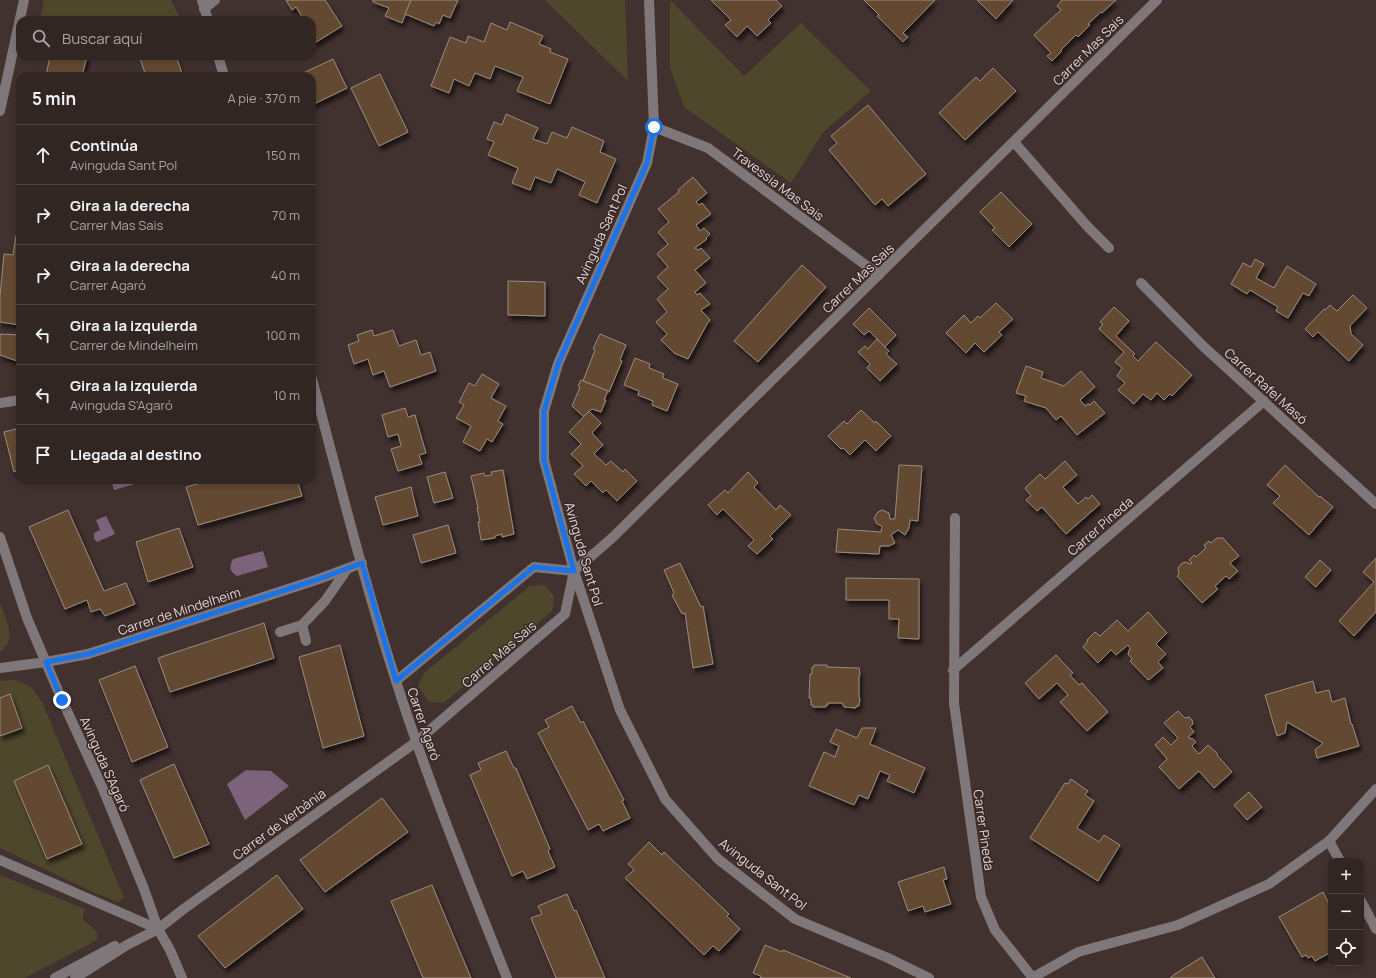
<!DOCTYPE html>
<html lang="es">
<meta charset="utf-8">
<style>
body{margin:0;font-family:Manrope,sans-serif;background:#3d3230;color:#f1f3f6}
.controls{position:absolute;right:12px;bottom:12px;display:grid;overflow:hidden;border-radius:8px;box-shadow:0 2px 6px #0003}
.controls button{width:36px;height:36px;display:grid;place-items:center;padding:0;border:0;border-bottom:1px solid #4d4341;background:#322623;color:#f1f3f6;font:20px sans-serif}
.stop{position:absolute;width:12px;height:12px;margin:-9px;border:3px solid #1a73e8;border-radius:50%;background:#fff}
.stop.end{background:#1a73e8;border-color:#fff;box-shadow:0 1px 4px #0008}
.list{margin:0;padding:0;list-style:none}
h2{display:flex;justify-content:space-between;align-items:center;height:52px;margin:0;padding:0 16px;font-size:17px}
h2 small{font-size:13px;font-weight:400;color:#a8a5a6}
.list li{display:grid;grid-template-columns:26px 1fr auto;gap:12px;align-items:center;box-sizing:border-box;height:60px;padding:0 16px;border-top:1px solid #4d4341}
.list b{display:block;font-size:15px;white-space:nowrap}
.list p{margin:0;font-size:13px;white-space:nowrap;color:#a8a5a6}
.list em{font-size:13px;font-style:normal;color:#a8a5a6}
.icon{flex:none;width:22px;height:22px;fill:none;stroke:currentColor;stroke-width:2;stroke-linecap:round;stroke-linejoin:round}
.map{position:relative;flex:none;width:1376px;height:978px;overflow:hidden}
.search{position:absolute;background:#322623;box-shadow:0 2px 6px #0003;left:16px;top:16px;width:300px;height:44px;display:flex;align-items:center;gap:10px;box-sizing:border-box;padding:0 14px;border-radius:12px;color:#a8a5a6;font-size:15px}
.panel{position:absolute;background:#322623;box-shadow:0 2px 6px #0003;left:16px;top:72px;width:300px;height:412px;border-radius:12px}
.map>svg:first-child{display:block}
</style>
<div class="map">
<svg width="1376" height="978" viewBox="0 0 1376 978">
<defs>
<filter id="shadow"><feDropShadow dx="2.5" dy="4.5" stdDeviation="2" flood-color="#0009"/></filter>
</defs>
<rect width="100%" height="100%" fill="#42322f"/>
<g fill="#4f472c">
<path d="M44,0H171L181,20H79C68,15 53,20 40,20Z"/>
<polygon points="545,0 625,0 628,81"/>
<polygon points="670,0 744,76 801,23 871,91 823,132 791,183 684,107 670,68"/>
<polygon points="544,585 554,596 552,611 444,703 429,702 418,686 424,673 530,586"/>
<path d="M0,603C6,620 18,638 0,652Z"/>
<polygon points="16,680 31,687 42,702 124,898 118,902 93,892 0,848 0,681"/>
<polygon points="0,875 85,909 82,919 97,932 97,940 25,978 0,978"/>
</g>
<g fill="#7d627b">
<polygon points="111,480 149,480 114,490"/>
<polygon points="106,516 115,534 97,542 94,539 94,533 100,530 96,520"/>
<path d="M263,551L268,567L237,576C229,571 229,567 233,559Z"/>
<polygon points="246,770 271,771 289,786 245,820 227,784"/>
</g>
<g fill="#644a33" stroke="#998b7f" filter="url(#shadow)">
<polygon points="286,0 325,0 342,26 313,44 312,42 312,20 304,20 296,7 292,10"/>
<polygon points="373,0 411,0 402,23 385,16 389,8 373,2"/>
<polygon points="411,0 458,0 450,18 443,15 439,24 436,22 434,26 405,14"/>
<polygon points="711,0 776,0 782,6 768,20 771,23 757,36 747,26 737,37 725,25 731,20"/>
<polygon points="864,0 935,0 903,33 908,37 903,42 877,16 879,15"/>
<polygon points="977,0 1013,0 996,19"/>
<polygon points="1062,0 1116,0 1102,13 1101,12 1088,24 1090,25 1078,37 1076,35 1061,50 1062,51 1052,61 1047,56 1051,53 1034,35 1061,10 1057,6"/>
<polygon points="510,22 543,36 539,44 551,49 550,52 568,59 550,104 517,91 523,77 495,66 490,79 475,73 469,86 454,79 449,93 431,86 450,37 466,43 468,36 484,42 491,23 507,30"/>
<polygon points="50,56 87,56 82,76 46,76"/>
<polygon points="139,56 176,56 183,76 146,76"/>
<polygon points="333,59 347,88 312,105 312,76 297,76"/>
<polygon points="993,68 1016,91 965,140 939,113 976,77 980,81"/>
<polygon points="380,74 408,132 379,146 351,88"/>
<polygon points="868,105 926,174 888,206 882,199 875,205 829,150 837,143 831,136"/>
<polygon points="506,114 538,128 533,139 547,144 552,132 567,138 572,127 604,141 600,152 616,159 597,203 579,195 585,182 557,169 551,183 535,177 530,190 512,183 518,168 488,155 494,142 487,139 494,122 502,125"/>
<polygon points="693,177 707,193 696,202 699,205 702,203 711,214 696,225 700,231 704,228 710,234 706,238 707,239 695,248 698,250 701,248 710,258 695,270 706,283 695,292 697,295 700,293 710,304 701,310 710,320 707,324 688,359 674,353 661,340 667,334 656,322 667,312 657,299 668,289 657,277 668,267 657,254 668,244 658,232 669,222 658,209 679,192 678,190"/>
<polygon points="1001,192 1032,224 1009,247 992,230 995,228 980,212"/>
<polygon points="16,236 20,237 20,325 0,322 0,296 4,254 13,255"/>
<polygon points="1255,259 1264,264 1256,278 1274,288 1287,266 1316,284 1309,296 1303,293 1288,318 1276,311 1278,307 1250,290 1247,294 1231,284 1243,263 1251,267"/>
<polygon points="802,265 826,287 758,362 734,341"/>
<polygon points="508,281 545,282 545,316 508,315"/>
<polygon points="1353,295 1367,308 1350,326 1351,334 1363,345 1349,361 1318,332 1313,337 1305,329 1324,309 1325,310 1330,305 1337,311"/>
<polygon points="996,303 1013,319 999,332 1002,335 984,352 975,343 966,353 946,333 964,315 971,323 978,316 980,318"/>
<polygon points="1114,307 1129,321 1116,336 1135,354 1133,356 1138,361 1156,342 1192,375 1172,396 1170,394 1164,400 1157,393 1151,400 1143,394 1134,404 1118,390 1125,383 1117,376 1122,368 1115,362 1124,352 1099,329 1103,324 1100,322"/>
<polygon points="869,308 896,335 885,347 869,331 864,335 853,324"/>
<polygon points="372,330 374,336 393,330 399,346 416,340 421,355 430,352 436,371 390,387 384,371 373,375 368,359 354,364 348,345 359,341 357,335"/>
<polygon points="0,334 20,335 20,362 0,355"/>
<polygon points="600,334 626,345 620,360 622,361 609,392 583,381 595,350 593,349"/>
<polygon points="877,339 889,351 886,354 897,364 880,381 867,368 870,364 858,352 865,346 868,349"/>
<polygon points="635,358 650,364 649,368 664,374 663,378 678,384 667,411 652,405 653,401 638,395 639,391 624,385"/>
<polygon points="1026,366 1043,372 1041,378 1064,386 1081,371 1095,387 1080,400 1085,406 1088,404 1090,405 1094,401 1105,413 1077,435 1061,416 1056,420 1046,408 1024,401 1026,396 1016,393"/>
<polygon points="482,374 499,384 491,398 506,406 498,421 503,424 492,442 487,439 480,451 463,442 471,426 456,418 464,405 459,402 469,383 475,386"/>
<polygon points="581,380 608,391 604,400 606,400 601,412 592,409 584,417 572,406 580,387 578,386"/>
<polygon points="405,408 408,417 415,415 426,453 419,455 422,464 398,471 391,449 401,446 398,434 388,437 382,415"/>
<polygon points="861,410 875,423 876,421 891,436 876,451 865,440 850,455 843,448 841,449 828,436 844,421 847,424"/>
<polygon points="589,411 601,423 592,433 603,445 594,454 606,465 611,461 623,472 625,469 637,481 617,501 606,490 603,493 591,481 586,486 574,474 583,466 571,454 581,444 569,432"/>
<polygon points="20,428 20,470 14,472 4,432"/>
<polygon points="1065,461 1077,475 1063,487 1078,504 1086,497 1088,499 1092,495 1100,504 1066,534 1042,507 1037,511 1026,500 1031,496 1025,488 1040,474 1045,479"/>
<polygon points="899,465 922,466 918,521 910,520 909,528 905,535 898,530 891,535 895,543 889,546 880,546 879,554 836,552 838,529 881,532 882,526 877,524 874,518 878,512 882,510 889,513 890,519 895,519"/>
<polygon points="1285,465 1319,497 1320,496 1333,507 1309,535 1273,503 1280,496 1267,485"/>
<polygon points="503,470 514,534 502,537 502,534 495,536 495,538 481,540 478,522 480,522 477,508 478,508 471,476 484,473 485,476 492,475 491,472"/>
<polygon points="445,472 453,498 434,503 427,477"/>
<polygon points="748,472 758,483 754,487 776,510 780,505 791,515 770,536 773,539 757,554 748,546 754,540 723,509 717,515 708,505 725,490 728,493"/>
<polygon points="212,480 297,480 302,496 198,525 186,487"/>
<polygon points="411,487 418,516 383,525 375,497"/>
<polygon points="68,510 104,591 126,583 135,604 105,616 100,609 91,612 87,600 65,609 29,527"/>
<polygon points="448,525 456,553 421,563 413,535"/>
<polygon points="179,528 193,567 148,582 136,542"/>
<polygon points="1217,538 1223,538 1239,556 1230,563 1238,571 1229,579 1226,576 1215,586 1218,589 1202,603 1177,576 1179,574 1178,568 1181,564 1185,562 1191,564 1192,563 1189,560 1194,555 1196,557 1206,548 1204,545 1209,541 1211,543"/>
<polygon points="1376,558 1376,612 1354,636 1339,621 1374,582 1363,572"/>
<polygon points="1320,560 1331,570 1316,587 1305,577"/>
<polygon points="680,563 701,607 703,606 713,664 693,668 685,613 682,614 672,595 674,593 664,570"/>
<polygon points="846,578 919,579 919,639 898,638 899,619 889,619 889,600 846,600"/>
<polygon points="1148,612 1167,633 1156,644 1166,654 1158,662 1163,668 1150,679 1148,680 1130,661 1132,659 1128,654 1130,648 1128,645 1116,655 1111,650 1098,663 1083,647 1088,641 1087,640 1095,632 1100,636 1117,620 1128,631"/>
<polygon points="264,623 274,658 170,692 158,658"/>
<polygon points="340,645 364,736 323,748 299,657"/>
<polygon points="1056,655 1073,673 1070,675 1079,685 1082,683 1108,712 1087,731 1060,702 1068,695 1057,683 1039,699 1025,683"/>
<polygon points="814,665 827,665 827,667 859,668 860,675 859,677 859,697 860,698 859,706 856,706 856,708 844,707 842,703 828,703 828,705 826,705 826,707 813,707 813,705 811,705 811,698 809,698 810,674 812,674 812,667 814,667"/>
<polygon points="135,666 168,747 132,762 99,680"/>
<polygon points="1313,681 1316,693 1329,690 1332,702 1345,698 1351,724 1352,724 1359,746 1317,758 1315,750 1323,743 1287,722 1285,733 1277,736 1265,695"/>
<polygon points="10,694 22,728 0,736 0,698"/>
<polygon points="572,706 581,723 583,721 624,800 622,801 630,818 603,831 599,824 588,830 538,733 549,727 545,720"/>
<polygon points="1178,711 1185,718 1189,717 1192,720 1193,724 1190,727 1194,732 1188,737 1191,739 1192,738 1196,742 1192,746 1199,754 1208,745 1218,754 1217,755 1232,772 1214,788 1199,771 1179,789 1159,767 1167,759 1155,745 1163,737 1171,745 1178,738 1164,723"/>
<polygon points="862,728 876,728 870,744 925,768 914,793 887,781 890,775 880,771 868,799 859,795 854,805 809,786 824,752 835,757 839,746 830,742 836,729 857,738"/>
<polygon points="506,751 514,768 516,768 550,849 548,851 555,867 527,879 523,871 512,876 470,775 481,770 478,763"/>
<polygon points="174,764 209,844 174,858 140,780"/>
<polygon points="48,765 82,844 47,859 14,781"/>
<polygon points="1071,779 1088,791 1085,795 1094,801 1077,828 1099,842 1104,835 1120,845 1098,881 1030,838 1065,783 1068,784"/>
<polygon points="1249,792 1262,807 1247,820 1234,805"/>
<polygon points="382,798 408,832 325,892 300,860"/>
<polygon points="649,842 662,855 664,852 729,914 727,916 740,929 719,951 713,946 704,955 625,878 634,870 628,864"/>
<polygon points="944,867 947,879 943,880 951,904 925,912 923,906 908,911 898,882"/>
<polygon points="277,875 303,909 225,968 198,936"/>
<polygon points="432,885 471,978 423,978 391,901"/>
<polygon points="1323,892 1331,908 1331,952 1315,961 1312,956 1308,958 1306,955 1302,957 1279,917"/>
<polygon points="567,894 574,911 576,910 605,978 556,978 531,918 542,914 538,906"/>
<polygon points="765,945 782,952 783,950 851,978 760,978 761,976 753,973"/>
<polygon points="1202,957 1215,978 1170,978 1175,974"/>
</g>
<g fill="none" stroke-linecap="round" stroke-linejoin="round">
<g stroke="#80777a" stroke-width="10">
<polyline points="202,0 208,20"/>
<polyline points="649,0 654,127 647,163 558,364 544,411 544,460 574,571 620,710 665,799 718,859 795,919 888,958 929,978"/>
<polyline points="204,9 215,0"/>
<polyline points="218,56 224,76"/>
<polyline points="0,111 24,0"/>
<polyline points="654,127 708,148 879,275"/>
<polyline points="1014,142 1087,226 1109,248"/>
<polyline points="1141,283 1203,346 1376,504"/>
<path d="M312,379C339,480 364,582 396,681C428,782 468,880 507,978"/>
<polyline points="0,403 20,400"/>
<polyline points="955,518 954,703 981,897 995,930 1033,978"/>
<polyline points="0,537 27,618 62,700 103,789 144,889 158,929 170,950 182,978"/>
<polyline points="302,625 306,641"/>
<polyline points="280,632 302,625 325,601 348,568"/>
<polyline points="0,668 46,662 88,654 316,580 362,563"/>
<polyline points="953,670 1264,401"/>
<polyline points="396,681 534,567 574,571"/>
<polyline points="1329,841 1340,861"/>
<polyline points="0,860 158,929"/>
<polyline points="1361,901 1376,929"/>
<polyline points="55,978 115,946"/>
<polyline points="75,978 127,945 158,929 185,908 416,742 509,662 565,614 574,571 612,538 1157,0"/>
<polyline points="1032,978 1078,952 1178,925 1269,884 1329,841 1376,789"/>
</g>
</g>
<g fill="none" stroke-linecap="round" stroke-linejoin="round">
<polyline stroke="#1a73e8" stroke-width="5" points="62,700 46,662 88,654 316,580 362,563 396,681 534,567 574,571 544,460 544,411 558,364 647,163 654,127"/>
</g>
<g text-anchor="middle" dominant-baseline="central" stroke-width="3" stroke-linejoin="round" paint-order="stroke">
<g font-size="13" fill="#e1d6d4" stroke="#382825">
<text transform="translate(1088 50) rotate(-45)">Carrer Mas Sais</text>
<text transform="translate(778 184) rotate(37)">Travessia Mas Sais</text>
<text transform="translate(601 234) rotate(-66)">Avinguda Sant Pol</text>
<text transform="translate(858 278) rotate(-44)">Carrer Mas Sais</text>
<text transform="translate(1266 386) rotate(42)">Carrer Rafel Masó</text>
<text transform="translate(1100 526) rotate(-41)">Carrer Pineda</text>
<text transform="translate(584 554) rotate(74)">Avinguda Sant Pol</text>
<text transform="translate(179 611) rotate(-18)">Carrer de Mindelheim</text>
<text transform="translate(499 654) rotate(-41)">Carrer Mas Sais</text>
<text transform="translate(424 724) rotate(71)">Carrer Agaró</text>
<text transform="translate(105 764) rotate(66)">Avinguda S'Agaró</text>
<text transform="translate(279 824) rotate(-36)">Carrer de Verbània</text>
<text transform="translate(984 830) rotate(82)">Carrer Pineda</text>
<text transform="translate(763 874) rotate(38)">Avinguda Sant Pol</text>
</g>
</g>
</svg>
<div class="controls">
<button>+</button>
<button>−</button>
<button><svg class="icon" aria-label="locate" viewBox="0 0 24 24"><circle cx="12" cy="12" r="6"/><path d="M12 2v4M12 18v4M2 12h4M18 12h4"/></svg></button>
</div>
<div class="stop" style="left:654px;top:127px"></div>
<div class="stop end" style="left:62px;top:700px"></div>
<div class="search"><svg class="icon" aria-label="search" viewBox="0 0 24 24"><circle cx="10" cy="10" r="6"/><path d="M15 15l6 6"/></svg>Buscar aquí</div>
<section class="panel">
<h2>5 min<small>A pie · 370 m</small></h2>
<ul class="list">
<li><svg class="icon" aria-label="ahead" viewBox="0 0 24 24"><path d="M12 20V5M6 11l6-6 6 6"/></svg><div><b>Continúa</b><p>Avinguda Sant Pol</p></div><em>150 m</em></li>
<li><svg class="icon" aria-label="right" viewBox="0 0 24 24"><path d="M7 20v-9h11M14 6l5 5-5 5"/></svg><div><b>Gira a la derecha</b><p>Carrer Mas Sais</p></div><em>70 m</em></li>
<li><svg class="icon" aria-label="right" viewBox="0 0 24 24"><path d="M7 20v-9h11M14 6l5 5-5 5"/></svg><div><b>Gira a la derecha</b><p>Carrer Agaró</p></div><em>40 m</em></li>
<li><svg class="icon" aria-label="left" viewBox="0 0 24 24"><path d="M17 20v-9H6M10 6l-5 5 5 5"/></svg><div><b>Gira a la izquierda</b><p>Carrer de Mindelheim</p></div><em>100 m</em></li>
<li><svg class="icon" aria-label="left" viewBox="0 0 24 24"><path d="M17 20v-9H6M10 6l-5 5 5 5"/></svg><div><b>Gira a la izquierda</b><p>Avinguda S'Agaró</p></div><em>10 m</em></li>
<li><svg class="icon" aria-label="arrive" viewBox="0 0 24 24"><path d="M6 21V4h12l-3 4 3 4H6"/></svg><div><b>Llegada al destino</b></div></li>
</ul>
</section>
</div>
